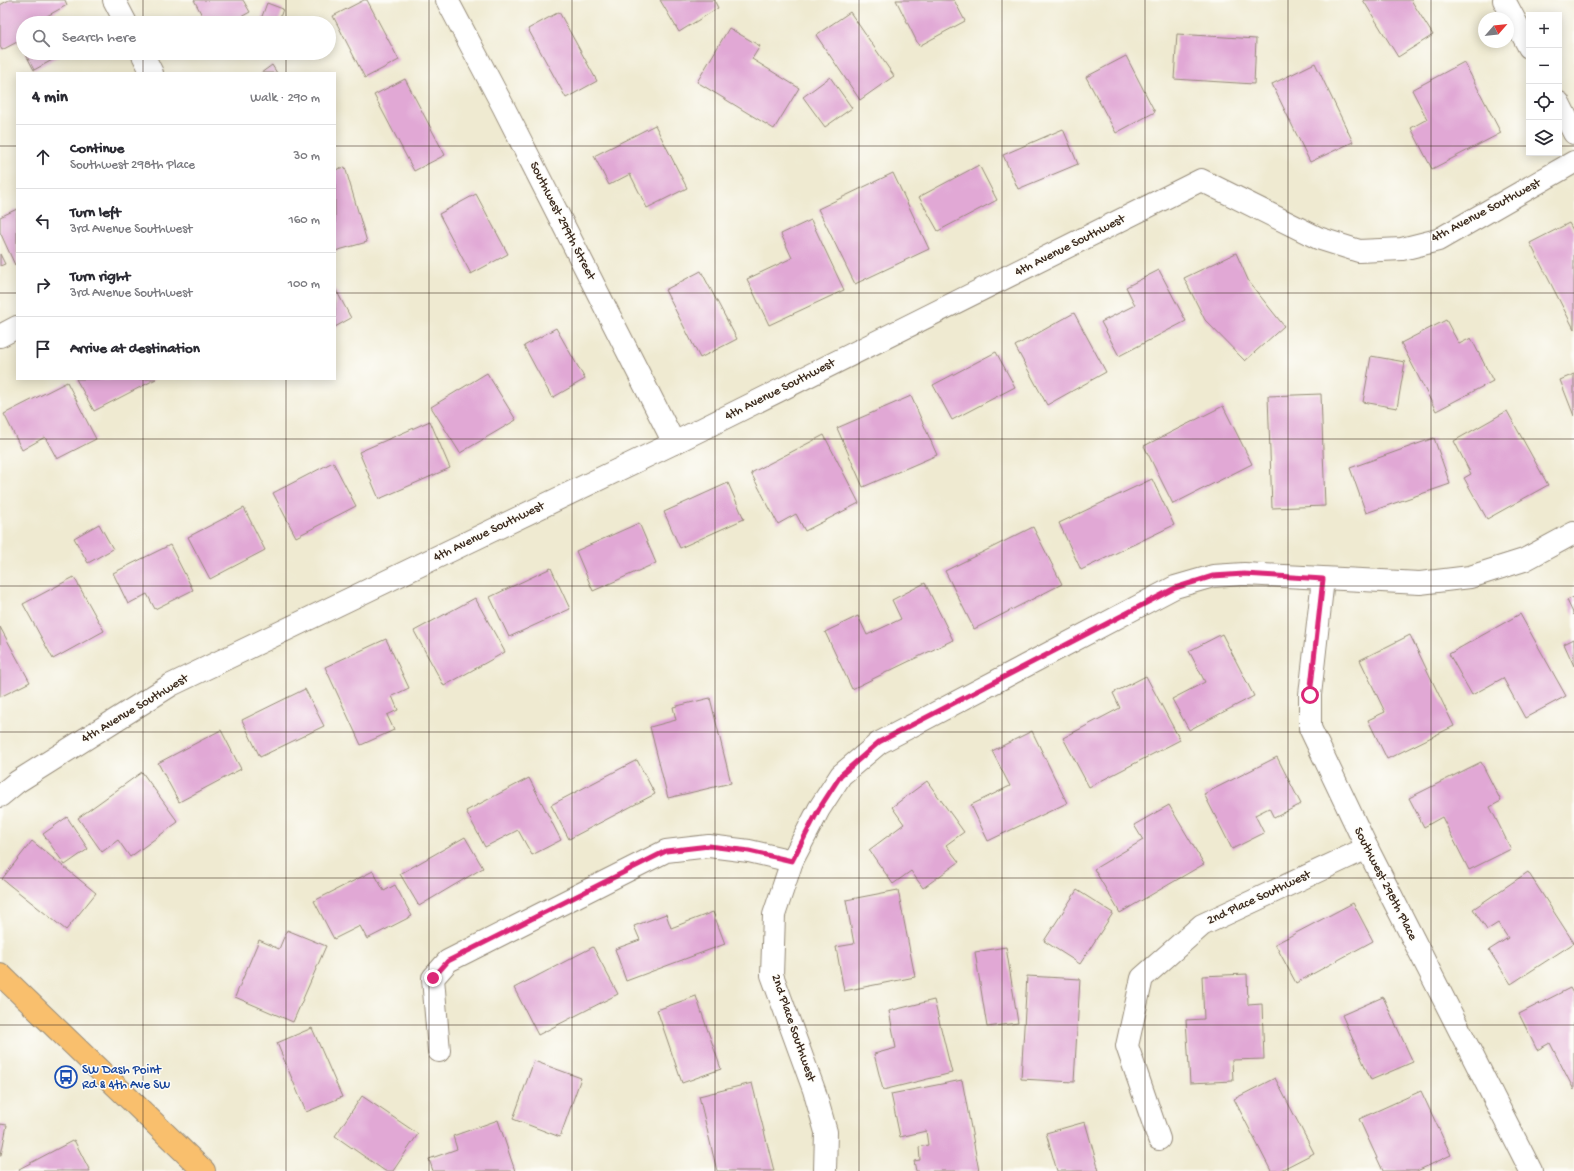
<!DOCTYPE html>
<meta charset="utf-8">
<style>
body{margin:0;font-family:"Gochi Hand",sans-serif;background:#f7f7f7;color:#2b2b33}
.controls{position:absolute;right:12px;top:12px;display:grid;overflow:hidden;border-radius:0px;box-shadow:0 2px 10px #0003}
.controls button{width:36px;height:36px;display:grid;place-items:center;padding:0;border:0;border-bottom:1px solid #e1e1e2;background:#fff;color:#2b2b33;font:20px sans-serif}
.compass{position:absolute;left:1478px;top:12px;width:36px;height:36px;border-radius:50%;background:#fff;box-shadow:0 2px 10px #0003;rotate:62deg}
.stop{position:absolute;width:12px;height:12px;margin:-9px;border:3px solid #db2777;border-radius:50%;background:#fff}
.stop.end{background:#db2777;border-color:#fff;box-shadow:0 1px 4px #0008}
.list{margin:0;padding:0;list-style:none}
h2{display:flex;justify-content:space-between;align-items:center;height:52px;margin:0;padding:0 16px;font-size:17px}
h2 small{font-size:13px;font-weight:400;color:#7c7c81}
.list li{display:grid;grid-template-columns:26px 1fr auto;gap:12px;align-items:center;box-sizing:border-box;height:64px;padding:0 16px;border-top:1px solid #e1e1e2}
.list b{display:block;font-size:15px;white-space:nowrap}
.list p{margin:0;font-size:13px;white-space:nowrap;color:#7c7c81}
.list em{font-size:13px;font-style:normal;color:#7c7c81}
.icon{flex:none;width:22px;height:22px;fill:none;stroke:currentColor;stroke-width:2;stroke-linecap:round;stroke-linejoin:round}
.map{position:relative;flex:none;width:1574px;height:1171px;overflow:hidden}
.search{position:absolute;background:#fff;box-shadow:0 2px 10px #0003;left:16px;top:16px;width:320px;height:44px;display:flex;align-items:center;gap:10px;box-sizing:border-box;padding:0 14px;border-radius:22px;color:#7c7c81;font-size:15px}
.panel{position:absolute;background:#fff;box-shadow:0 2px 10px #0003;left:16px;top:72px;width:320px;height:308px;border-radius:0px}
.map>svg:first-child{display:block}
</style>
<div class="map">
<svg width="1574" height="1171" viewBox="0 0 1574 1171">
<rect width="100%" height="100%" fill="#fdfcf7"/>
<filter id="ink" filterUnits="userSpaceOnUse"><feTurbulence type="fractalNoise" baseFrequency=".025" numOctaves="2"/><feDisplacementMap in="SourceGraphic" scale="8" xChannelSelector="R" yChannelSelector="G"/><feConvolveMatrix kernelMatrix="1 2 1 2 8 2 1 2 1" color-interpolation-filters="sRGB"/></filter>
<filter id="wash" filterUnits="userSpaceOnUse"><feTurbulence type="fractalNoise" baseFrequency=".012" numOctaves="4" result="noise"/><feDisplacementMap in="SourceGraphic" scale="16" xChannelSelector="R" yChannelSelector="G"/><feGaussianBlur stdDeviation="0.9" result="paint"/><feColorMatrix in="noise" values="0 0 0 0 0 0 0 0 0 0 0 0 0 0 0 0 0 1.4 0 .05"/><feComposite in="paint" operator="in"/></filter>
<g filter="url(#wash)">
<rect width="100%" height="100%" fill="#efead1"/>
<g id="blocks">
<g fill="#e1a8d5">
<polygon points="9,0 65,0 67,5 47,16 50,23 23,23 23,49 19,41 2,50 0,46 0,5"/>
<polygon points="194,0 243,0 250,12 230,23 206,23"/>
<polygon points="364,0 367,0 399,60 365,78 333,16"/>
<polygon points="660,0 714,0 718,8 679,32"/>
<polygon points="896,0 954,0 965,21 919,46"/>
<polygon points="1363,0 1411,0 1433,35 1398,57"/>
<polygon points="267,3 283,9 278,23 273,23 261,19"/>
<polygon points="559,12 597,81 566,98 528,29"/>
<polygon points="850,12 894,76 860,100 816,35"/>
<polygon points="729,28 760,46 752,59 799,88 774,129 697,82"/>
<polygon points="1177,34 1256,39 1254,84 1174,79"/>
<polygon points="25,53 65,53 34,70"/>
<polygon points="1126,56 1155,112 1116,133 1086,77"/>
<polygon points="1464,62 1501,133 1432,169 1411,128 1427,119 1412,90"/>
<polygon points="1315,63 1353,142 1310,162 1272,84"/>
<polygon points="272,65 277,73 261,73"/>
<polygon points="830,77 852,108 825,127 803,97"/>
<polygon points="405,79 445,155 414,171 374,95"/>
<polygon points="655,125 687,188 647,208 630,174 609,185 594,156"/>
<polygon points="1063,129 1078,164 1018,189 1003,155"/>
<polygon points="979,165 997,200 938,231 919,197"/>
<polygon points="345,167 367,242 335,251 335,170"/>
<polygon points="893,173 929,249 855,284 818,209"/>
<polygon points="476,194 508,254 471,274 439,214"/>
<polygon points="17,209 17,264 15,265 0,232 0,217"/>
<polygon points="811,220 844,290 769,325 747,279 792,258 781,234"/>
<polygon points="1569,223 1574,232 1574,329 1530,243"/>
<polygon points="1236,253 1249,282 1284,326 1245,361 1205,320 1184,278"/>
<polygon points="0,254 5,264 0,266"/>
<polygon points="1159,270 1186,321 1119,356 1101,322 1135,305 1126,287"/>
<polygon points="701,271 737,339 700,358 665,290"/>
<polygon points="335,288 351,318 335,327"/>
<polygon points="1074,313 1106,372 1047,405 1015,346"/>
<polygon points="1446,320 1459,344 1471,338 1493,381 1436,411 1401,343"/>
<polygon points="556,328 585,379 552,398 524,346"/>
<polygon points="996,352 1015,387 952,420 933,385"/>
<polygon points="1371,356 1405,362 1397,408 1363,402"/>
<polygon points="487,373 516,420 460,453 431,407"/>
<polygon points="1574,374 1574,416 1560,380"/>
<polygon points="76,379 156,379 94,411"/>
<polygon points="67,382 96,439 57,459 45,437 22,450 4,414"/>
<polygon points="1321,394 1325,506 1272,508 1268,396"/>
<polygon points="911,396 937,455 863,487 837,428"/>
<polygon points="1223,406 1252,464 1173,504 1144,446"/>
<polygon points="1507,411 1548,485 1487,519 1464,478 1471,474 1454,441"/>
<polygon points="430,421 450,468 379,499 359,452"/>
<polygon points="824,435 859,503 805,531 796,514 778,524 751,473"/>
<polygon points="1434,438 1450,484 1366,513 1350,468"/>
<polygon points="333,462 356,506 296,537 273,493"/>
<polygon points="1152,479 1174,525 1081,570 1059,523"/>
<polygon points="728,483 744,519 680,548 664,512"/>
<polygon points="244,508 265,550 210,579 188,537"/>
<polygon points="639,523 656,563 593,591 576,551"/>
<polygon points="99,524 113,549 88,563 74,538"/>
<polygon points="1033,527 1062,584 974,629 945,571"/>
<polygon points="170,545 193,590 155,609 147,594 128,604 113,573"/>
<polygon points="551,568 570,609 509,637 490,597"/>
<polygon points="74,577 104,631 53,659 23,604"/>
<polygon points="925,583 953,640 852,689 825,632 858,616 867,635 901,619 892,600"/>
<polygon points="1574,597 1574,615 1567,600"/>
<polygon points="475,598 505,652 444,686 414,631"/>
<polygon points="1520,614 1566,696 1525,718 1503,678 1472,695 1449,654"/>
<polygon points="0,627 30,682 0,697"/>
<polygon points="1222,634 1254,696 1189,730 1172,699 1205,682 1189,651"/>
<polygon points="1410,635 1454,726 1387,759 1368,720 1385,712 1360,660"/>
<polygon points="386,639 409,688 392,696 398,710 387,715 394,730 361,745 325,667"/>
<polygon points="1574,639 1574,666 1564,644"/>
<polygon points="1146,676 1180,740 1089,787 1063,738 1120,708 1113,693"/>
<polygon points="305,689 324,726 260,757 242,720"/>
<polygon points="710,698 731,783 668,798 650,727 676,720 673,707"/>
<polygon points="221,730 241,769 179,802 158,763"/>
<polygon points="1032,731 1067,803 988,841 971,805 1010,786 992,751"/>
<polygon points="1277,757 1301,804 1274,818 1269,808 1255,815 1264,833 1232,849 1204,794"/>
<polygon points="637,760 655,794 569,839 551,805"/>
<polygon points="1481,762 1501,801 1490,807 1511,849 1469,870 1442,817 1424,827 1409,798"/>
<polygon points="142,772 178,822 130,857 118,840 102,852 78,818"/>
<polygon points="529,778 561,840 532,855 518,830 485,847 466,811"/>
<polygon points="927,781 964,832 946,845 959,862 923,888 911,871 893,884 869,850 904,824 892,807"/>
<polygon points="1169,805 1204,864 1120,913 1094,869 1143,840 1134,825"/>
<polygon points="67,817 88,849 65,865 43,834"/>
<polygon points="465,837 483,868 419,906 400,874"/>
<polygon points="32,841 96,893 66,930 2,879"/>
<polygon points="373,871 384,891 395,885 412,916 367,939 360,926 334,939 314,901"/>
<polygon points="1528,872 1574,943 1511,984 1489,950 1508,938 1498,923 1487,930 1473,909"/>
<polygon points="898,890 915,977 844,991 836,947 854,944 846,900"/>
<polygon points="1077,890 1113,913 1080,964 1044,941"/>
<polygon points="1353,903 1373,941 1296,983 1275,944"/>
<polygon points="713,912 725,944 626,981 615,949 640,940 634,926 666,914 671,928"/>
<polygon points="287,930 326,946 293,1022 235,997 259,940 279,949"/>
<polygon points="593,947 618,994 538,1035 514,988"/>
<polygon points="1006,947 1018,1023 987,1027 975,952"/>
<polygon points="1247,974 1248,1005 1262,1004 1264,1059 1232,1060 1233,1081 1190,1083 1186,1020 1204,1019 1202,976"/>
<polygon points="1027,976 1080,979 1074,1082 1021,1079"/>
<polygon points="1570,988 1574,995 1574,1090 1550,1043 1537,1050 1519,1014"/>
<polygon points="696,996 721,1069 682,1083 657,1010"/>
<polygon points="1383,997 1413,1062 1371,1080 1342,1015"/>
<polygon points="934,1000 952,1073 883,1090 874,1054 896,1048 889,1011"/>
<polygon points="312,1028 342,1097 306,1112 277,1043"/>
<polygon points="534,1061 581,1078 560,1137 513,1119"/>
<polygon points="1275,1078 1314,1153 1279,1171 1271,1171 1234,1099"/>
<polygon points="962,1080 979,1171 916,1171 914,1161 920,1160 919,1147 928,1145 926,1131 900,1137 891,1094"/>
<polygon points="752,1083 774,1171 717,1171 699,1096"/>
<polygon points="1421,1091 1451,1155 1417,1171 1383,1171 1359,1119"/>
<polygon points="362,1096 418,1134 393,1171 385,1171 335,1136"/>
<polygon points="498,1120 515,1171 433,1171 429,1159 457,1149 453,1136"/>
<polygon points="1085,1122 1099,1171 1057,1171 1046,1133"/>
<polygon points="0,1124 7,1125 1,1155 0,1155"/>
<polygon points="74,1140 90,1171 20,1171 19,1169"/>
</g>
</g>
</g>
<g filter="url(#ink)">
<use href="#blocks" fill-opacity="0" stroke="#958a78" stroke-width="1"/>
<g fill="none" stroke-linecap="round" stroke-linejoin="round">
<g stroke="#958a78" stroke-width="24">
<g id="minor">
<polyline points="114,0 126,23"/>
<polyline points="447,0 503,106 674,443"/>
<polyline points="1504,0 1529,47"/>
<polyline points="142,53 152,73"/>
<polyline points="1559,103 1574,133"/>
<polyline points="0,336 17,327"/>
<polyline points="1323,579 1310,695 1310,728 1367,848 1531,1171"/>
<polyline points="0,796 17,782 171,685 674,443 1201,180 1318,238 1359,251 1402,249 1438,240 1574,162"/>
<polyline points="792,861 774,915 772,975 814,1090 826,1132 825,1171"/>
<polyline points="439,1051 433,978 448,961 666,851 709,846 749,851 792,861 819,809 841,775 879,743 1175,587 1213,576 1244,574 1420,583 1470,577 1524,560 1574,533"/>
<polyline points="1159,1139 1127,1046 1142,978 1202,925 1367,848"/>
</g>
</g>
<g stroke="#958a78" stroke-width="24">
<polyline id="major" points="0,974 204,1171"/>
</g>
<use href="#minor" stroke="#fff" stroke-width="22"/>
<use href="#major" stroke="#f9bf6d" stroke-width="22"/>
</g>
</g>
<g fill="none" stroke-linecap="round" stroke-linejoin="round" filter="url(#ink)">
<polyline stroke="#db2777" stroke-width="5" points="433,978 448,961 666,851 709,846 749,851 792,861 819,809 841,775 879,742 1175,588 1213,576 1244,574 1323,579 1310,695"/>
</g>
<path fill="none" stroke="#3b2a1e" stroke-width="1" stroke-opacity="0.55" d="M143,0V23M286,0V23M429,0V1171M572,0V1171M715,0V1171M859,0V1171M1002,0V1171M1145,0V1171M1288,0V1171M1431,0V1171M143,53V73M286,53V73M0,146H17M335,146H1529M1559,146H1574M0,293H17M335,293H1574M143,379V1171M286,379V1171M0,439H1574M0,586H1574M0,732H1574M0,878H1574M0,1025H1574"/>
<defs>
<g id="bus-ring" transform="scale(1.15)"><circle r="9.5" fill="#fdfcf7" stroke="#1a4fb4" stroke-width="1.5"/><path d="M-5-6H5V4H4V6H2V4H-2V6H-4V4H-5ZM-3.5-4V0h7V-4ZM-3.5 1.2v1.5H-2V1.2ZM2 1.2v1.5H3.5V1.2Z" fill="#1a4fb4"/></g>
</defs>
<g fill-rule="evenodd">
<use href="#bus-ring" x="66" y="1077"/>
</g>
<g text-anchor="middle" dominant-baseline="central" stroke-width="3" stroke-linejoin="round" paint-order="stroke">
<g font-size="13" fill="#3b2a1e" stroke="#fdfcf7">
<text transform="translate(1486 211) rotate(-28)">4th Avenue Southwest</text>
<text transform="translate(562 221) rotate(63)">Southwest 299th Street</text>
<text transform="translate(1070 246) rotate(-27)">4th Avenue Southwest</text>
<text transform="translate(780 390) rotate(-27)">4th Avenue Southwest</text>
<text transform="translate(489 532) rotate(-26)">4th Avenue Southwest</text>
<text transform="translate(135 709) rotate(-31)">4th Avenue Southwest</text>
<text transform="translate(1385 884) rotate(63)">Southwest 298th Place</text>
<text transform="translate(1259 898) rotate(-25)">2nd Place Southwest</text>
<text transform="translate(793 1028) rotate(71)">2nd Place Southwest</text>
</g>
<g font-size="13" fill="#164399" stroke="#fdfcf7" text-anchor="start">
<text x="82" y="1070">SW Dash Point<tspan x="82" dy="15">Rd &amp; 4th Ave SW</tspan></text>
</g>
</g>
</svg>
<div class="controls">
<button>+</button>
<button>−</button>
<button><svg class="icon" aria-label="locate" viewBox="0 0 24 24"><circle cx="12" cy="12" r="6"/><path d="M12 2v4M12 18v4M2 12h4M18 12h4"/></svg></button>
<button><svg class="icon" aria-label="layers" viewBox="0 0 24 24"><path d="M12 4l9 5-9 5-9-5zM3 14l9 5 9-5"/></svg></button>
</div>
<svg class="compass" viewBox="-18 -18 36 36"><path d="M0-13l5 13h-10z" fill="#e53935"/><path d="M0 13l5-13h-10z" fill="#7c7c81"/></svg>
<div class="stop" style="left:1310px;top:695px"></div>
<div class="stop end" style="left:433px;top:978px"></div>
<div class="search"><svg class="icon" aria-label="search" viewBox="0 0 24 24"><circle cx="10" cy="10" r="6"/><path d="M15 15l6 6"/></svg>Search here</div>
<section class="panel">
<h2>4 min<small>Walk · 290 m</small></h2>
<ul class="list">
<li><svg class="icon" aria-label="ahead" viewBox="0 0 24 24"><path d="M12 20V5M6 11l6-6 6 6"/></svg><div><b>Continue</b><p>Southwest 298th Place</p></div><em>30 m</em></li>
<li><svg class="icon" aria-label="left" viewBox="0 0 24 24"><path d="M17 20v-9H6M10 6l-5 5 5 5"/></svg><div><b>Turn left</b><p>3rd Avenue Southwest</p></div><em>160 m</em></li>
<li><svg class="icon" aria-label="right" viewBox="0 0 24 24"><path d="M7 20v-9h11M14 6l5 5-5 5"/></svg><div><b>Turn right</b><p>3rd Avenue Southwest</p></div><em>100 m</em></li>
<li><svg class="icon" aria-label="arrive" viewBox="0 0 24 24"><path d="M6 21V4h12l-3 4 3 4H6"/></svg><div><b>Arrive at destination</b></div></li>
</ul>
</section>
</div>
